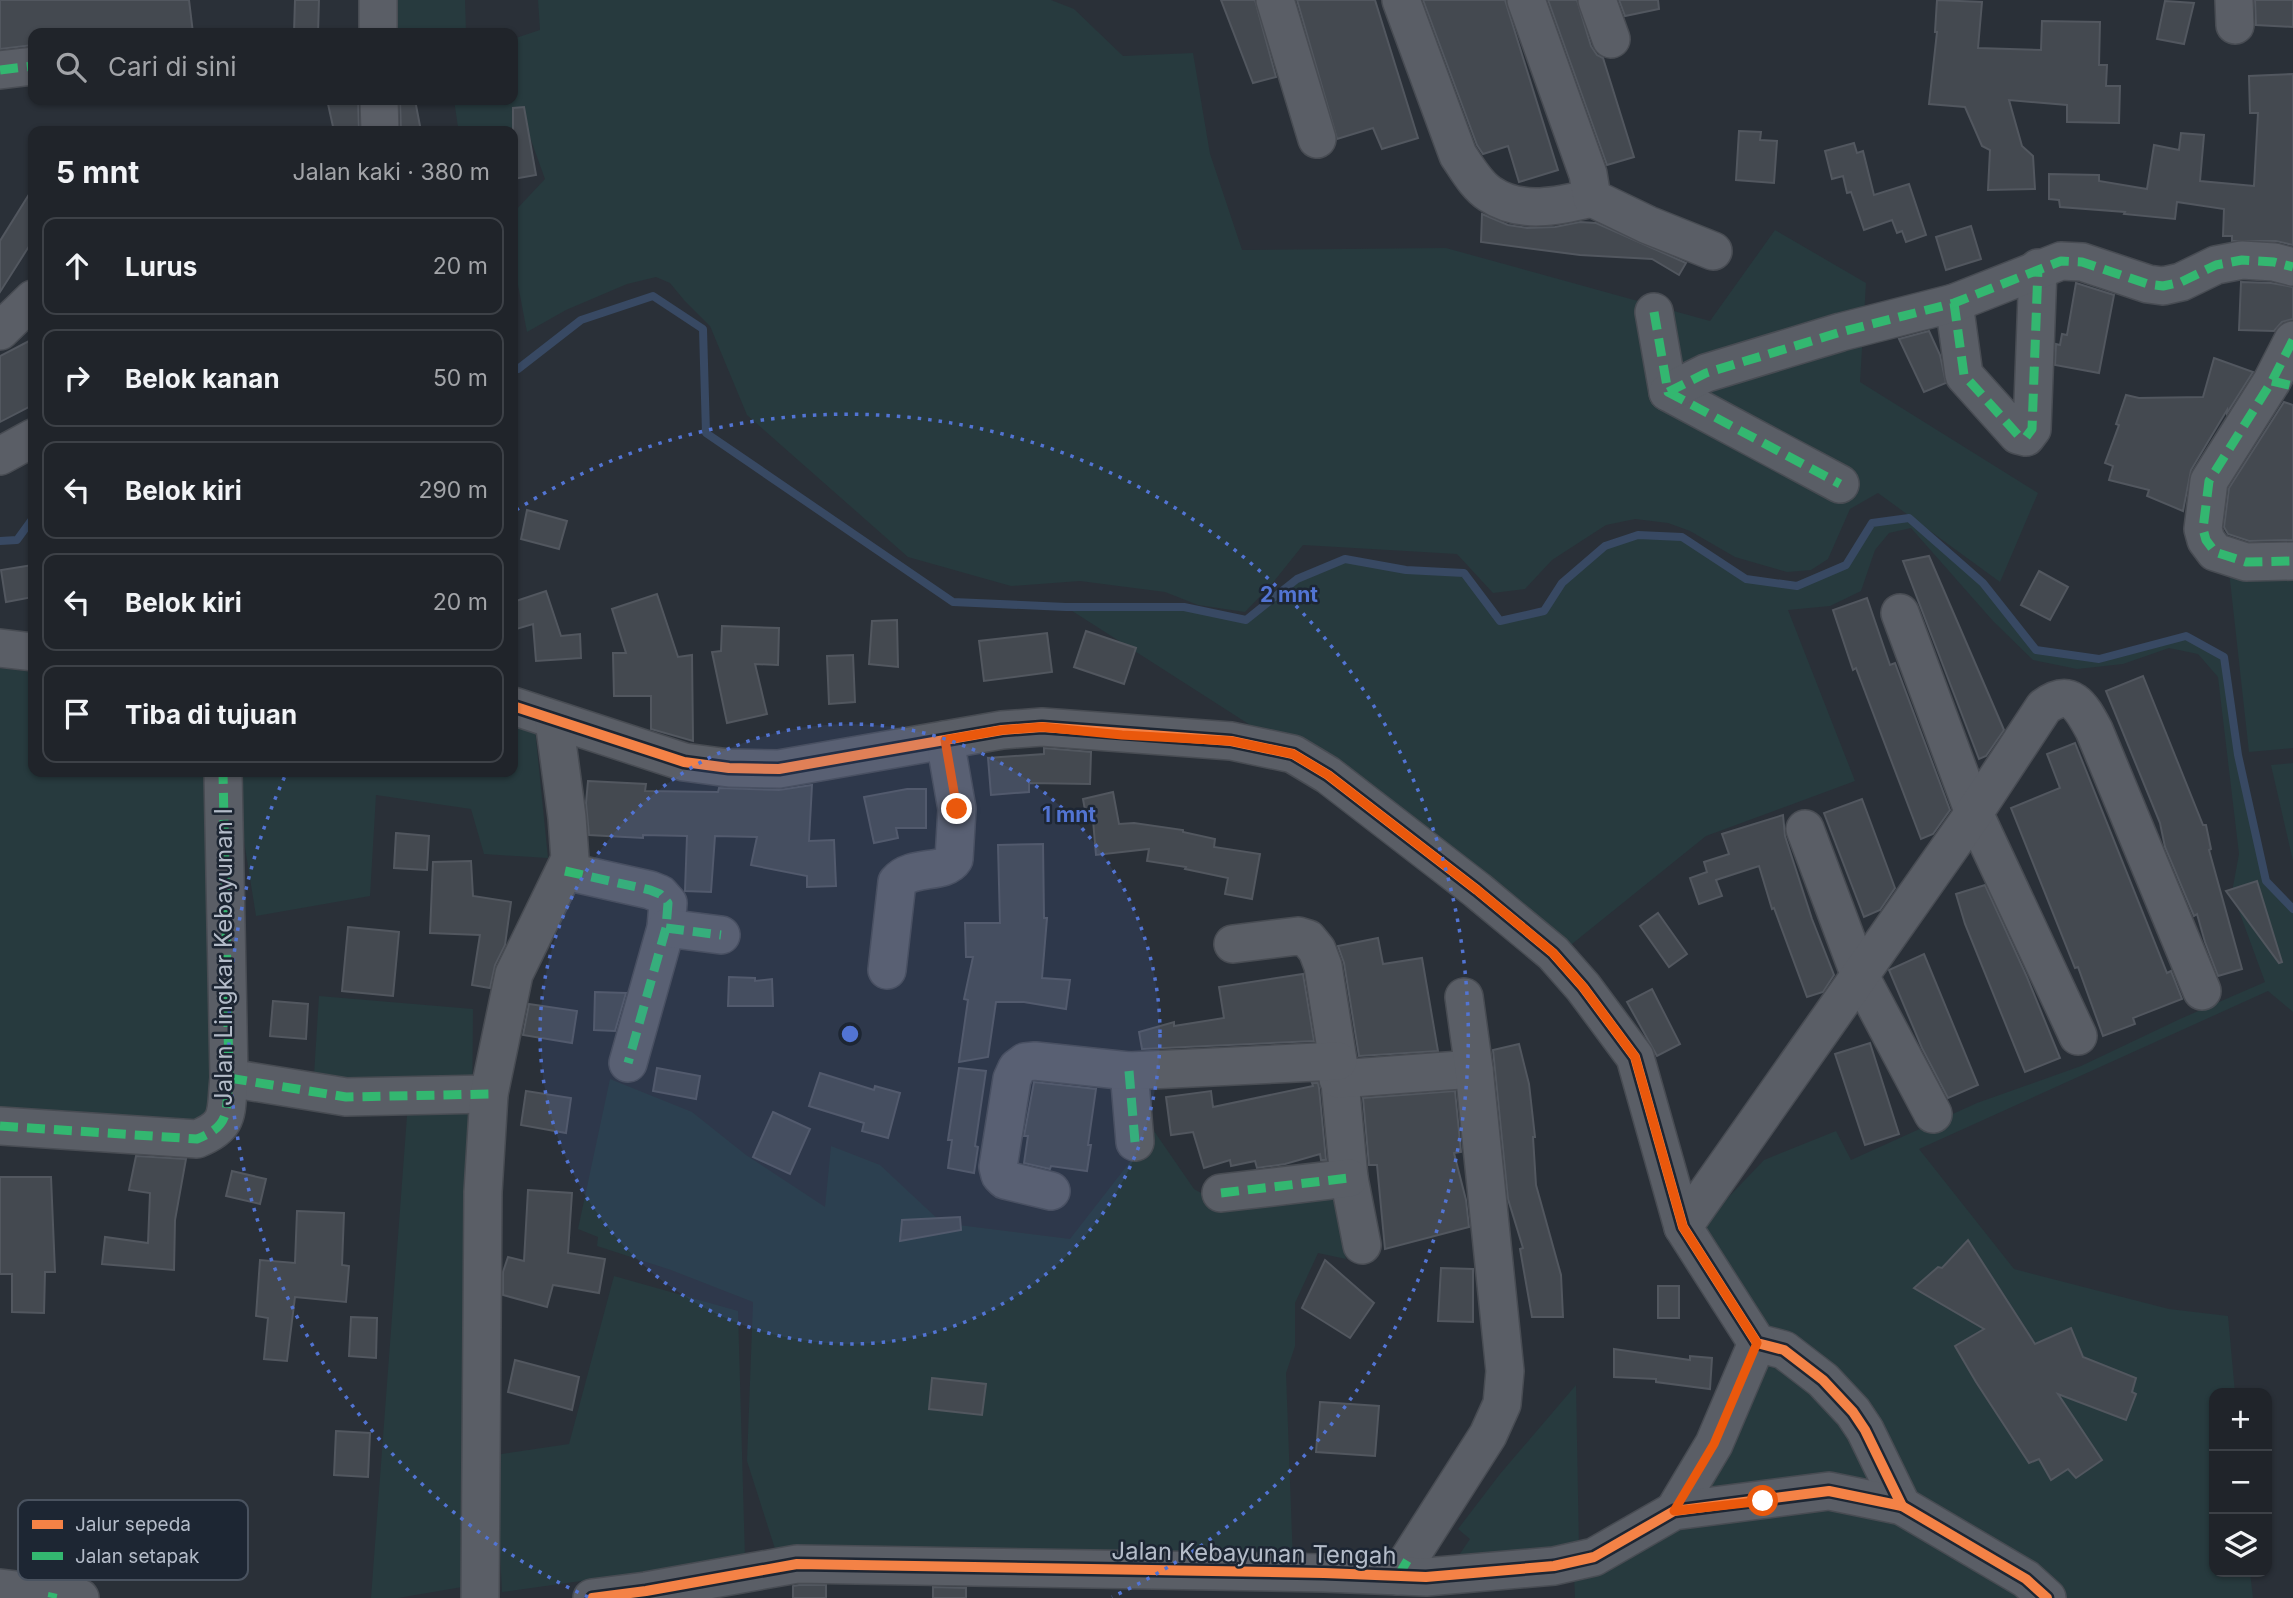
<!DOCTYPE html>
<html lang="id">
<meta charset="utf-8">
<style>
body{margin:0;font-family:Inter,sans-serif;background:#282c32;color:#f1f3f6}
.controls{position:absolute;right:21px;bottom:21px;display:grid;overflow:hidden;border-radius:14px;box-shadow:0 2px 5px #0004}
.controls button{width:63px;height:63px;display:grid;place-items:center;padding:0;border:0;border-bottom:2px solid #3d4147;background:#20242a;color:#f1f3f6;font:35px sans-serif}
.stop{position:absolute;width:21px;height:21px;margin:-16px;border:5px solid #ea580c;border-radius:50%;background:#fff}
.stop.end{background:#ea580c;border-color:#fff;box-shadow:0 2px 7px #0008}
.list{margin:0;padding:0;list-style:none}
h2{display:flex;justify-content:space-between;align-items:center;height:91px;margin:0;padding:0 28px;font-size:30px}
h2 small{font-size:23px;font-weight:400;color:#a2a4a8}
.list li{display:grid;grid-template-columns:46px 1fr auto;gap:21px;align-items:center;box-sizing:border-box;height:98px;margin:0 14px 14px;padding:0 14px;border:2px solid #3d4147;border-radius:14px}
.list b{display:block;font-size:26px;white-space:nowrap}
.list em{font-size:23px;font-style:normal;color:#a2a4a8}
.icon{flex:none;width:38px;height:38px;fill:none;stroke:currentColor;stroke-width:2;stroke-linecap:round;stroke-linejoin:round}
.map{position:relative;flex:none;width:2293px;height:1598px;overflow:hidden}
.search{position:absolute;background:#20242a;box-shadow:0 2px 5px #0004;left:28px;top:28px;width:490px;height:77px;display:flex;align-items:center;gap:18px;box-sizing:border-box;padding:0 24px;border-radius:14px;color:#a2a4a8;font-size:26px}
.panel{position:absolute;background:#20242a;box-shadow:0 2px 5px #0004;left:28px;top:126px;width:490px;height:651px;border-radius:14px}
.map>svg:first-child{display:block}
</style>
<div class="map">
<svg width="2293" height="1598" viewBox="0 0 2293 1598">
<rect width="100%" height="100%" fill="#2a3038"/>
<g fill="#273a3e" fill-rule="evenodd">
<polygon points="389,0 465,0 466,33 392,33"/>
<polygon points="538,0 1051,0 1074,9 1123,56 1193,53 1210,154 1242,250 1446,248 1710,321 1775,230 1866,283 1860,382 2038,493 2000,582 1878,493 1850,509 1828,559 1811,570 1787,572 1735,557 1690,531 1668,523 1635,519 1606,525 1552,560 1525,589 1493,593 1457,554 1303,545 1271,585 1245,612 1198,605 1165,592 1080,581 1011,586 908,557 747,415 710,326 684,300 670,283 656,277 627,284 566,310 527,332 513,259 513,213 545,179 527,129 458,127 454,100 513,100 513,39 540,30"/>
<path d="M1909,518L1983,583L2036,650L2099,659L2186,636L2224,657L2238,755L2266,881L2293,909V1012L2268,991L1919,1149L2014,1269L2169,1309L2228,1316L2235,1393H2214V1572H2250L2253,1598H2047L2026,1579L1902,1506L1829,1491L1674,1511L1714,1444L1757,1343L1683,1227L1635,1057L1583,987L1553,953L1477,890L1328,775L1066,607H1184L1246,620L1297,579L1345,559L1406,570L1464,573L1500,621L1544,611L1562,583L1605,546L1638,535L1682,537L1746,579L1797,586L1846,565L1872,523ZM1911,528L1993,621L2033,660L2077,669L2123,664L2169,648L2198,654L2218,677L2239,854L2232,892L2265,982L2180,1019L2081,1066L1977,1103L1851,1160L1836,1131L1764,1160L1698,1229L1644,1058L1625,1013L1567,948L1706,836L1855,781L1788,610L1830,606L1861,591L1875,550L1889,533Z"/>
<polygon points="2293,566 2293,748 2249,752 2229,571"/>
<polygon points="0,668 33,672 33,772 209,772 215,1122 0,1113"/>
<polygon points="513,722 535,729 548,858 484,854 471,809 376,795 370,896 256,916 233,772 513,772"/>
<polygon points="2293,763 2293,861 2271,765"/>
<polygon points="319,996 473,1009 468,1586 398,1598 371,1598 409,1089 314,1075"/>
<polygon points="610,1079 692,1112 746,1155 825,1207 831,1146 880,1165 942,1223 1070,1239 1154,1131 1194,1189 1226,1207 1333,1198 1346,1259 1318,1253 1295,1303 1295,1346 1286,1373 1293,1562 776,1552 747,1461 753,1302 671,1270 597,1246 598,1237 578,1229"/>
<polygon points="614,1276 738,1311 745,1558 502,1592 495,1455 569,1444"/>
<polygon points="1576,1385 1579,1550 1451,1567 1470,1539 1458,1529 1500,1474"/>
<polygon points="1842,1504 1899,1519 1957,1560 2021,1598 1575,1598 1574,1573 1684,1526"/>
</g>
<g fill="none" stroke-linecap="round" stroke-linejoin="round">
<g stroke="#384963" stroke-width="8">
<polyline points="513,370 518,369 581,320 653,296 703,329 706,433 953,602 1066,607 1184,607 1246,620 1297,579 1345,559 1406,570 1464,573 1500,621 1544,611 1562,583 1605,546 1638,535 1682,537 1746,579 1797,586 1846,565 1872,523 1909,518 1983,583 2036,650 2099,659 2186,636 2224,657 2238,755 2266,881 2293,909"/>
<polyline points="0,541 17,540 33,518"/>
</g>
</g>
<g fill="#444950" stroke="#52575f" stroke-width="2">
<polygon points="0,0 189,0 193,33 33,33 33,45 0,49"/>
<polygon points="295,0 319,0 318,33 294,33"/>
<polygon points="1221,0 1255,0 1276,77 1253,83"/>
<polygon points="1297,0 1375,0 1418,138 1382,149 1373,128 1337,139"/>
<polygon points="1423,0 1505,0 1558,170 1519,182 1508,146 1483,154 1477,145"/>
<polygon points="1548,0 1577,0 1591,46 1597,55 1603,58 1634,157 1607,165"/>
<polygon points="1619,0 1658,0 1659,9 1625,16"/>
<polygon points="1937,0 1982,2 1978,48 2041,50 2042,21 2100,22 2099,65 2107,65 2106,86 2120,86 2119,123 2067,122 2067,105 2009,100 2022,146 2033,156 2035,189 1988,190 1990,150 1982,146 1965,107 1929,104 1937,32 1935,32"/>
<polygon points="2255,0 2293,0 2293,27 2256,25"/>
<polygon points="2165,1 2194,3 2184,44 2157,39"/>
<polygon points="2293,74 2293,245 2276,241 2232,241 2232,236 2223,236 2224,209 2177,202 2175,219 2124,214 2125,212 2060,207 2059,200 2049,199 2049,174 2099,175 2099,181 2147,189 2154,145 2179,150 2181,133 2204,135 2200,181 2254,186 2258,113 2250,113 2249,76"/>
<polygon points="333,100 358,100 359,131 334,131 328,104 334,103"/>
<polygon points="400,100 415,100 421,131 401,131"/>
<polygon points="524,107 536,175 513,179 513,108"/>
<polygon points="1739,131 1761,132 1760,140 1777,141 1774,183 1736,180"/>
<polygon points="1854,143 1857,153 1863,151 1874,195 1909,184 1926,235 1906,242 1902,231 1897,233 1892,220 1864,230 1851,192 1847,193 1843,176 1832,179 1825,151"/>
<polygon points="33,188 33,240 0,292 0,241"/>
<polygon points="1482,214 1508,225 1527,228 1555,227 1580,222 1596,223 1686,263 1679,275 1652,259 1580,255 1481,242"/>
<polygon points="1971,226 1981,259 1946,270 1936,237"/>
<polygon points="2241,282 2271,283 2293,287 2293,319 2282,322 2274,331 2239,330"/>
<polygon points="2076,283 2114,295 2099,373 2055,365 2056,344 2060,345 2062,334 2067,335"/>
<polygon points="1929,331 1940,355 1946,383 1924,392 1899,339"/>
<polygon points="33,339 33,405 0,422 0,356"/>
<polygon points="2214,358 2253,372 2227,413 2227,410 2191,470 2183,511 2147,496 2149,490 2109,480 2113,466 2105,463 2119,425 2116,424 2126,395 2139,398 2203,397"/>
<polygon points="2284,402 2293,405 2293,540 2249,541 2228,534 2224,527 2229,488"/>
<polygon points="527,510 567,521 559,549 521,539"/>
<polygon points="1929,556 2004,730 1986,756 1979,759 1903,561"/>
<polygon points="33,565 33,597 6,602 1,570"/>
<polygon points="2039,571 2068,587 2050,620 2021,605"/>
<polygon points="546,591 561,636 580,634 581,658 536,661 533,624 513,630 513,602"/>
<polygon points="657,594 678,657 692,655 693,741 651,729 651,696 614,696 613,653 626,653 612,609"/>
<polygon points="1867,598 1890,665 1895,663 1950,810 1933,834 1921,839 1856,668 1853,670 1833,610"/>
<polygon points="897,620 898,667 869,664 872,621"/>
<polygon points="722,626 779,628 778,665 755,664 767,714 727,723 712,652 721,651"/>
<polygon points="1086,631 1136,648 1124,684 1074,667"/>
<polygon points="1047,633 1052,672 984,681 979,641"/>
<polygon points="853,655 855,702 829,704 827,656"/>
<polygon points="2143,676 2203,825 2206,825 2211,849 2209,850 2242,969 2218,976 2205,942 2197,914 2194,916 2165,847 2160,823 2106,691"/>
<polygon points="2075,743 2167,973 2171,971 2182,999 2133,1018 2135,1024 2103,1036 2078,967 2075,968 2011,808 2060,788 2047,754"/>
<polygon points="1044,748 1091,752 1090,784 1029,783 1029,792 991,795 988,758 1044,754"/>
<polygon points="588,781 646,784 645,791 718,792 719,788 779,790 812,785 809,841 834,840 836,886 807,887 807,876 751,865 757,837 715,836 711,892 685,891 687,836 643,835 643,838 589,835 586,803"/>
<polygon points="907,789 926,789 926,828 896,828 898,838 874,843 864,797"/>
<polygon points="1113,792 1119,824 1134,823 1183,830 1183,832 1215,839 1214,847 1260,854 1252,899 1225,894 1228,878 1185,869 1186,867 1147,861 1149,849 1096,855 1093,820 1087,821 1083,799"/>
<polygon points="1862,799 1895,888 1880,910 1864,917 1824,813"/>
<polygon points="1783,815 1785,836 1812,919 1834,975 1823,992 1807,997 1774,908 1772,909 1759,866 1716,880 1722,896 1699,904 1690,878 1707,872 1704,862 1729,854 1722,834"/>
<polygon points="396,833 429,836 427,870 394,868"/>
<polygon points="1043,844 1044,918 1047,918 1042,978 1070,980 1066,1009 1024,1002 996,1002 988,1057 959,1062 968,1000 964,999 973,957 966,957 965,923 1000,923 998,845"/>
<polygon points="471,861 473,896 511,902 505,945 495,965 490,988 472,985 480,935 430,933 433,862"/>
<polygon points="2257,881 2282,962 2279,963 2226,891"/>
<polygon points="1985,885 2027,977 2060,1058 2025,1072 1965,924 1956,894"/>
<polygon points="1658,913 1687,954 1669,967 1640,926"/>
<polygon points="348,927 399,932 393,996 342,991"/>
<polygon points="1378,938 1383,964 1422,958 1438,1051 1359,1056 1344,963 1338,946"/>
<polygon points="1924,954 1978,1085 1948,1098 1922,1048 1889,970"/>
<polygon points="1303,974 1314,1041 1142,1049 1139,1032 1174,1022 1174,1026 1224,1018 1219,987"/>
<polygon points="729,977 755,978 755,981 772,979 773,1006 728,1006"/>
<polygon points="1652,989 1680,1044 1657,1056 1627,1002"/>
<polygon points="595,992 626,993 615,1031 594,1030"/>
<polygon points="273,1001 308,1004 306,1039 270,1036"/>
<polygon points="529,1004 577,1011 572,1043 523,1035"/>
<polygon points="1870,1043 1899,1134 1865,1145 1835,1054"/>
<polygon points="1519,1044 1529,1084 1535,1137 1533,1137 1536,1185 1561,1275 1563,1317 1532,1317 1520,1249 1523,1248 1508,1199 1493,1050"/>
<polygon points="657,1068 700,1076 696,1099 653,1091"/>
<polygon points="959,1068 986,1071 975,1146 978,1147 974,1173 948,1168 952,1140 948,1140"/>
<polygon points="820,1073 874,1090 875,1086 900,1093 888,1138 862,1131 864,1123 809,1106"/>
<polygon points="1034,1082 1096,1089 1088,1145 1091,1145 1087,1171 1051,1166 1050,1169 1024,1163 1028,1136 1024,1136"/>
<polygon points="1312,1083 1318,1083 1319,1088 1326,1160 1321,1160 1320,1154 1285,1164 1257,1168 1255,1161 1231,1166 1230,1160 1204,1168 1193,1132 1171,1135 1166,1097 1211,1091 1213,1107 1313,1086"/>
<polygon points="526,1091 571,1098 566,1133 521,1125"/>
<polygon points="1455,1091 1461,1152 1454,1153 1466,1200 1469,1227 1385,1249 1377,1165 1369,1165 1363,1098"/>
<polygon points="773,1112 810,1129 790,1174 753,1157"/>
<polygon points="136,1156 186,1159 175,1220 174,1270 102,1264 105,1237 148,1243 150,1193 129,1190"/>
<polygon points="232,1171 266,1179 260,1204 226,1196"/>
<polygon points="0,1177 51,1177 55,1272 45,1272 44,1313 12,1312 12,1274 0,1274"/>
<polygon points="528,1190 572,1193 568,1253 605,1259 599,1293 553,1285 547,1307 503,1295 503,1272 508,1257 524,1261"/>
<polygon points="297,1211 344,1213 342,1265 349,1266 346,1302 295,1297 287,1361 264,1359 268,1318 256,1316 260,1260 295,1263"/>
<polygon points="960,1217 961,1230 900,1241 902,1220"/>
<polygon points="1968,1240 2035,1344 2071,1328 2083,1357 2136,1378 2132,1392 2136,1394 2126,1420 2058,1394 2102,1460 2076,1478 2068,1469 2051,1480 2039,1459 2029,1463 1976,1382 1955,1346 1984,1329 1914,1288 1938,1267 1942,1268"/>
<polygon points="1325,1260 1374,1303 1350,1338 1302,1308"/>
<polygon points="1441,1268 1473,1269 1473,1322 1438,1321"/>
<rect x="1658" y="1286" width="21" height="32"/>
<polygon points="351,1317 377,1318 376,1358 349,1356"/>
<polygon points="1614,1349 1690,1360 1690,1356 1712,1358 1710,1389 1656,1382 1656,1379 1614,1377"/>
<polygon points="515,1360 579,1377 572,1410 508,1392"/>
<polygon points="932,1378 986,1384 982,1415 929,1409"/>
<polygon points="1320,1402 1379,1406 1375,1456 1316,1452"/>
<polygon points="336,1431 370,1433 368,1477 334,1475"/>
<polygon points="799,1585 826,1585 826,1598 793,1598 793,1586"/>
<polygon points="933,1587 966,1588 966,1598 933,1598"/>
</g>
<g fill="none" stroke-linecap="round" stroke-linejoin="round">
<g stroke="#484c53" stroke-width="40">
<g id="minor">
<polyline points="378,0 378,33"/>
<polyline points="1275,0 1317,139"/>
<path d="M1401,0L1458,155C1467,168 1476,185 1490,194C1521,215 1559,206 1592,198"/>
<polyline points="1526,0 1588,174 1592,198 1648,225 1713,251"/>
<polyline points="1597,0 1611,39"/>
<polyline points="2234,0 2235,25"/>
<polyline points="0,70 33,66"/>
<polyline points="379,100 380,131"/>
<polyline points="1954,303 1964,375 2018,435 2026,437 2032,429 2038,268"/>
<polyline points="1654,312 1668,392 1840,484"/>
<polyline points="0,331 33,299"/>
<polyline points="2293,340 2272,381 2209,481 2203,529 2206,540 2215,552 2246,562 2293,561"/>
<polyline points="1668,392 1706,373 1841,332 1954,303 2061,261 2082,262 2148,284 2163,286 2181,282 2216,265 2242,260 2274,262 2293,267"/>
<polyline points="0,456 33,438"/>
<polyline points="1900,613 1974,813 2078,1036"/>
<polyline points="0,648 33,652"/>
<polyline points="513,706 684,762 729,768 779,769 1002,730 1042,727 1231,741 1293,754 1328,775 1477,890 1553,953 1583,987 1635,1057 1683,1227 1757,1343 1784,1350 1823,1380 1853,1412 1865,1430 1902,1506"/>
<polyline points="1805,829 1860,976 1933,1114"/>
<polyline points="565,871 650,890 660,894 668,903 666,928 628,1063"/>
<polyline points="666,928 721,935"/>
<polyline points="1233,944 1298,936 1308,939 1317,950 1323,966 1338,1061 1349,1178 1362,1245"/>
<path d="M887,970L897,882C912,864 944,875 954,859L957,809L945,740"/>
<polyline points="1129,1071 1135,1142"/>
<polyline points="229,1078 346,1097 489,1094"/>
<polyline points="1338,1079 1474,1069"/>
<path d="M0,1126L197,1139C232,1125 225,1112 229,1078L223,772"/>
<polyline points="1051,1191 1005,1180 1000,1175 998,1167 1012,1079 1017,1068 1025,1062 1035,1061 1129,1071 1338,1061"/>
<polyline points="1221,1193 1349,1178"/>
<path d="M1683,1227L1974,813L2044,707C2071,687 2081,706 2094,730L2202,991"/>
<polyline points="1674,1511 1714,1444 1757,1343"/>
<polyline points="1398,1576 1488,1435 1502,1404 1505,1371 1474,1069 1464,997"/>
<polyline points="0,1588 80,1598"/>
<polyline points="480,1598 483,1192 489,1094 514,974 570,859 567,817 554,720"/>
<polyline points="592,1598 646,1591 797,1564 1324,1573 1426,1577 1554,1566 1594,1557 1674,1511 1829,1491 1902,1506 2026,1579 2047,1598"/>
</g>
</g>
<use href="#minor" stroke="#5a5e66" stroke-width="37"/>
<g stroke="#33b770" stroke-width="9" stroke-dasharray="18 9" stroke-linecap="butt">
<polyline points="0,70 33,66"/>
<polyline points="1954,303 1964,375 2018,435 2026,437 2032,429 2038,268"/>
<polyline points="1654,312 1668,392 1840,484"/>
<polyline points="2293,340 2272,381 2209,481 2203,529 2206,540 2215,552 2246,562 2293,561"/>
<polyline points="2272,381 2293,386"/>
<polyline points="1668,392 1706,373 1841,332 1954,303 2061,261 2082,262 2148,284 2163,286 2181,282 2216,265 2242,260 2274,262 2293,267"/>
<polyline points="565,871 650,890 660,894 668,903 666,928 628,1063"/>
<polyline points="666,928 721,935"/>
<polyline points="1129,1071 1135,1142"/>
<polyline points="229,1078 346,1097 489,1094"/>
<path d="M0,1126L197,1139C232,1125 225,1112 229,1078L223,772"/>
<polyline points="1221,1193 1349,1178"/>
<polyline points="1398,1576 1410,1556"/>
<polyline points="52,1598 53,1593"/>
</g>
<g stroke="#1d2633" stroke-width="15">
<g id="cycleway">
<polyline points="513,706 684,762 729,768 779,769 1002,730 1042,727 1231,741 1293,754 1328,775 1477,890 1553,953 1583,987 1635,1057 1683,1227 1757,1343 1784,1350 1823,1380 1853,1412 1865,1430 1902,1506"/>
<polyline points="592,1598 646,1591 797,1564 1324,1573 1426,1577 1554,1566 1594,1557 1674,1511 1829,1491 1902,1506 2026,1579 2047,1598"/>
</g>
</g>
<use href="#cycleway" stroke="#f48246" stroke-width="10"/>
</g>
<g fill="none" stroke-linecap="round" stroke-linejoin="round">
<polyline stroke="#ea580c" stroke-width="9" points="957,809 945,740 1002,730 1042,727 1122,735 1231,741 1293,754 1328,775 1477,890 1553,953 1583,987 1635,1057 1683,1227 1757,1343 1714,1444 1674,1511 1763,1501"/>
</g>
<circle cx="850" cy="1034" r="310" fill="#5274d3" fill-opacity=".12"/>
<g fill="none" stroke="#5274d3" stroke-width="3.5" stroke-dasharray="3.5 7">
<circle cx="850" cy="1034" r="310"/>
<path d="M588 1597A621 621 0 0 1 285 776M516 510A621 621 0 1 1 1112 1597"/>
</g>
<g text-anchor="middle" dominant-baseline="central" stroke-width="5" stroke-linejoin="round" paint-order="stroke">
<g font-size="24" fill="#b4bcc9" stroke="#1d2633">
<text transform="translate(223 957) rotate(-90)">Jalan Lingkar Kebayunan I</text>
<text transform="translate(1254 1553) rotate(1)">Jalan Kebayunan Tengah</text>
</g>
</g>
<rect x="18" y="1500" width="230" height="80" rx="10" fill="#1d2633" stroke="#4a5360" stroke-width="2"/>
<rect x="32" y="1520" width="31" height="9" fill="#f48246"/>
<rect x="32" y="1552" width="31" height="8" fill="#33b770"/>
<g font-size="19" fill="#b4bcc9">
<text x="75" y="1531">Jalur sepeda</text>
<text x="75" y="1563">Jalan setapak</text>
</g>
<circle cx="850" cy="1034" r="10" fill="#5274d3" stroke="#1d2633" stroke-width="3.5"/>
<g font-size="21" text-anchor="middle" font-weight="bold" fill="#5274d3" stroke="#1d2633" stroke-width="5" stroke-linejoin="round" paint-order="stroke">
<text x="1289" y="602">2 mnt</text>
<text x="1069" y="822">1 mnt</text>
</g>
</svg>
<div class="controls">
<button>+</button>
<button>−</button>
<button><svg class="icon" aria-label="layers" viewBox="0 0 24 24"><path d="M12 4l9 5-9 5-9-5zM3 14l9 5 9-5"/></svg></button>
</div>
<div class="stop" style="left:1763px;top:1501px"></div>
<div class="stop end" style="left:957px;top:809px"></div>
<div class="search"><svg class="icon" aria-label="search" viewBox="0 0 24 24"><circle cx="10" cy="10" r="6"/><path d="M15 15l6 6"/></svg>Cari di sini</div>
<section class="panel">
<h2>5 mnt<small>Jalan kaki · 380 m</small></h2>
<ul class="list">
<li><svg class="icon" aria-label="ahead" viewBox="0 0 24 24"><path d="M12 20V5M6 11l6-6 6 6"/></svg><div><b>Lurus</b></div><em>20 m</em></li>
<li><svg class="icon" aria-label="right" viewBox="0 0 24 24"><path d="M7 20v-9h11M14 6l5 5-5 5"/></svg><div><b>Belok kanan</b></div><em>50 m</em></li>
<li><svg class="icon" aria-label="left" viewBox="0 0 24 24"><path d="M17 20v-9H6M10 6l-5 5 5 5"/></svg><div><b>Belok kiri</b></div><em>290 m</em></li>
<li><svg class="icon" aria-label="left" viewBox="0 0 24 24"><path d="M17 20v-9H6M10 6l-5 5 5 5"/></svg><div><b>Belok kiri</b></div><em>20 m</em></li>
<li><svg class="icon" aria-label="arrive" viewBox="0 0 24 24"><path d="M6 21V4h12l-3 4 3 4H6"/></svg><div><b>Tiba di tujuan</b></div></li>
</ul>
</section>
</div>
